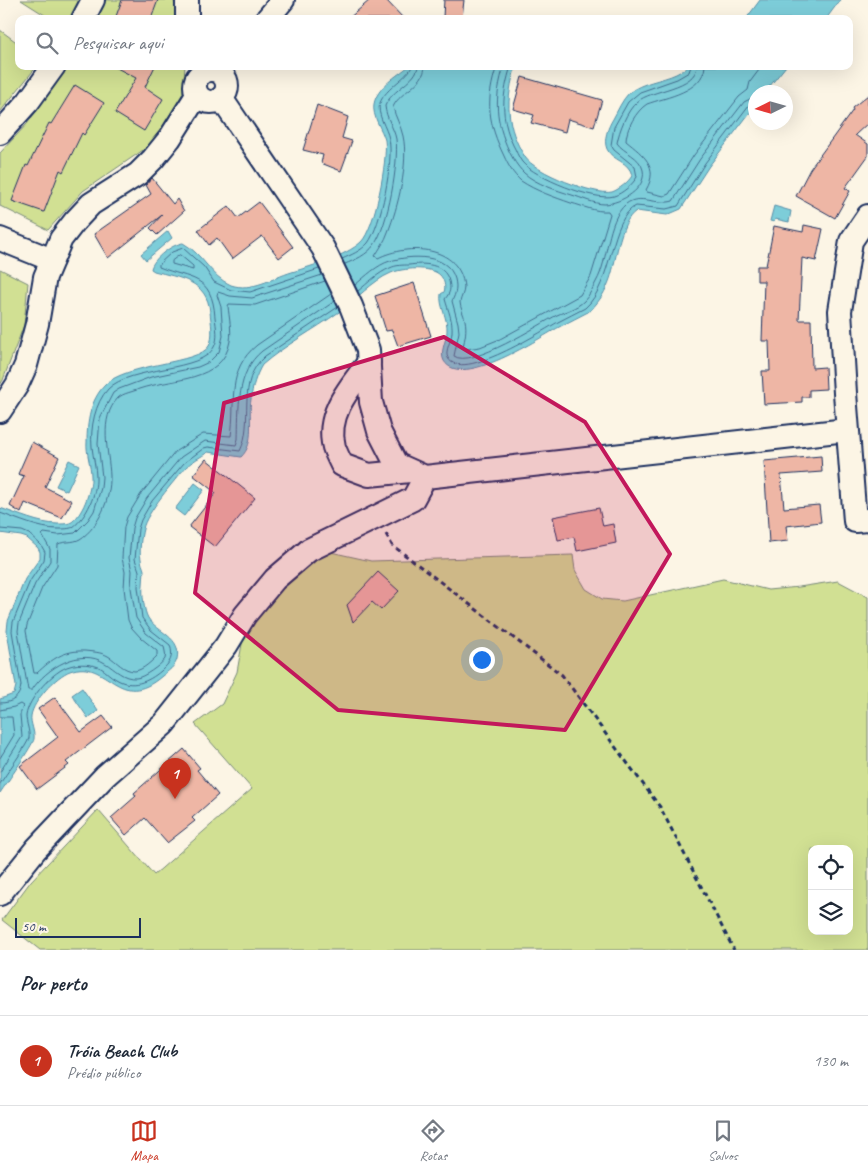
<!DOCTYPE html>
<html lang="pt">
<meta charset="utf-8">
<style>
body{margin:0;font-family:Caveat,sans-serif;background:#f2f2f3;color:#1f2937}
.controls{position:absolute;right:15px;bottom:15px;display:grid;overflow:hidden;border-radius:10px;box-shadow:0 5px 20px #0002}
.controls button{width:45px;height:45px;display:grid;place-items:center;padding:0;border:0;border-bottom:1px solid #e0e1e3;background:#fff;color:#1f2937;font:25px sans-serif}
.compass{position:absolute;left:748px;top:85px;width:45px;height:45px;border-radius:50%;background:#fff;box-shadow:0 5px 20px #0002;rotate:265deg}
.scale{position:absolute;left:15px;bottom:12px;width:126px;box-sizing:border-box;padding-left:5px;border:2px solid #1b2f5e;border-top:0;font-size:14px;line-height:18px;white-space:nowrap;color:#1b2f5e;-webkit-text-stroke:4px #fcf5e5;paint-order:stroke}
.you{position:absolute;left:481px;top:659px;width:18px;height:18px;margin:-12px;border:4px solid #fff;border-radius:50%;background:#1a73e8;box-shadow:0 0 0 8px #1a73e833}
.badge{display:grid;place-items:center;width:32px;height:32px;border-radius:50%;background:#c8321e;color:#fff;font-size:16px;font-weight:700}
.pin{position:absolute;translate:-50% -41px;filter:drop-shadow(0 1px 2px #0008)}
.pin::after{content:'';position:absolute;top:26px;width:18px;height:15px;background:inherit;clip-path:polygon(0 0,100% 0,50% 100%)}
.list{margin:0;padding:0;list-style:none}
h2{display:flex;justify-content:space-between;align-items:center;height:65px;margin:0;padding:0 20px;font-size:21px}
h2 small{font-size:16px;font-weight:400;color:#747a83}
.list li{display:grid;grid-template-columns:32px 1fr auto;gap:15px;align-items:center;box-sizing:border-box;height:90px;padding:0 20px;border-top:1px solid #e0e1e3}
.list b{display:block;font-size:19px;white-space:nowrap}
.list p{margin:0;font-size:16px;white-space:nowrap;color:#747a83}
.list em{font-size:16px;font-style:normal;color:#747a83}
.icon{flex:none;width:28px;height:28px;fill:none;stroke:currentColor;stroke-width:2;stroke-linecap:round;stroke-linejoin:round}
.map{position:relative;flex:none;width:868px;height:950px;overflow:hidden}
.search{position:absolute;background:#fff;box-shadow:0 5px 20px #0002;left:15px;right:15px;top:15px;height:55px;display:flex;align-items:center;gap:12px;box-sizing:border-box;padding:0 18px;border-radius:10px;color:#747a83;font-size:19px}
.sheet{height:155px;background:#fff}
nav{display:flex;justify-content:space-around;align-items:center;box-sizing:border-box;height:70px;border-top:1px solid #e0e1e3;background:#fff;font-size:14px;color:#747a83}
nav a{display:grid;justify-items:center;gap:2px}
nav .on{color:#c8321e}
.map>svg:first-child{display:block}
</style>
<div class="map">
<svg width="868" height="950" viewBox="0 0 868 950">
<rect width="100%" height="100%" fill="#fcf5e5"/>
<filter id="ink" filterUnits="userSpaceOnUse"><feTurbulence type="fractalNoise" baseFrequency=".02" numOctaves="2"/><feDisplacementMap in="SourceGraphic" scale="10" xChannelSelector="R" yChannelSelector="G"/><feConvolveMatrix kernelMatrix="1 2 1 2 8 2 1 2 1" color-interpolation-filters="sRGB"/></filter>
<g filter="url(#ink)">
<g fill="#d1e093" stroke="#768878" fill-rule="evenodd">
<polygon points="21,0 174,0 176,19 51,19"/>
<polygon points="0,30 19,44 19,66 37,66 0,112"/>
<polygon points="68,66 185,66 183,93 152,144 83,191 48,230 0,206 0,153 27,124"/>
<polygon points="0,269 28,283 24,325 3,380 0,385"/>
<path d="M326,551L371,561L573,555L575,570L586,589L602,599L623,601L723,579L768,590L799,587L838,581L868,597V950H40L2,920L31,881L98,810L154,875L252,789L195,724L222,704L237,672L244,633L265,598ZM812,849H849V931H812Z"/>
</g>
<g fill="#7dcdd9" stroke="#568ea8">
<polygon points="760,0 840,0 826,19 746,19"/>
<path d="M409,66H516C505,100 506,127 525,157C534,172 595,196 612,192C620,189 628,182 632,176C630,161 612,161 607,149C603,140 608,127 613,119C618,110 622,100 629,93C642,82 661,81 676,74C680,72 685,69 689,66H786L765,92H756L755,106L709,166L681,209L667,215L636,211C618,223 617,264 608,284C604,294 597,305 588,312C579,317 570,321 561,326C541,337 461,390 444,361C439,352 447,340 447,331C448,318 439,306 441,294L444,292C446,287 444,279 440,275C431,266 402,268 391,273C372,281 356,300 339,312C314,330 285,345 262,365C256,375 252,388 251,399C248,418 256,443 241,457L208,452C201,457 192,461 186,467C175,480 146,513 143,529C141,537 139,551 141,559C141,563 143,566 144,570C144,575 143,580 143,585C142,594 144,611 148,618C158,633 182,637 177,659C175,667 168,671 162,676C118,714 108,657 70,671C56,676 33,701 31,716C30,723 35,731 34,739C33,745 6,784 0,793V699L14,694L16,686L7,631L8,621L25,579L40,558V552L38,548L27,538L21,536L0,533V508C18,514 39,524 58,524C61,524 67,524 70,523C82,517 92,489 91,476C91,465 86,453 87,442C87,423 90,400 105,385C126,363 199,364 209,346C214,337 211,322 210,312C207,280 179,278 154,271L151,269C153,258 173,244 183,243C203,254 211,277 231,285C252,292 272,278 292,272C312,266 346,256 361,242C375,229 388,159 385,140C382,129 372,117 374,104C377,87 397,76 409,66Z"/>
<polygon points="774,206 791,211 789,222 775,219 774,222 770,221"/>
<polygon points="168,231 172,238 146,260 141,254"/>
<polygon points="69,460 79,465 67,491 56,486"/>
<polygon points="195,483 204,490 184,516 175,509"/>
<polygon points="82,688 98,711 88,718 72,695"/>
</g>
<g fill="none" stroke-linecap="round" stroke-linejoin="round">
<g stroke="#426e8f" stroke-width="1">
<path d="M425,66C424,86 401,90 393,107C395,117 401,126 403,136C409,163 398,207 388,232C385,241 380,248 375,256L378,258C408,243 460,245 464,287C464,293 461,297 460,302C460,307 464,315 465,320C467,330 465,338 463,347L466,349L480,347L500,339L580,295L591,276L610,214L608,211C595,212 583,206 571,203C554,197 536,191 521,181C513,174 508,165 504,156C488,123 485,101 497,66"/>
<path d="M504,66C494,99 495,120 509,151C513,159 517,166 524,173C536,184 556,190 572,195C582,198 594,204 605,204C621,203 647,189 643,170C640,156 624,153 617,143C619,131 627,110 637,102C651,89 696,89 697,66"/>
<path d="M511,66C502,95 500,117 513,145C516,150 518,157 522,162C534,177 595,202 614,196C623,193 632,185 637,177L635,167L614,150L611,145L614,127L628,102L640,92L677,79L689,72L691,66"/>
<path d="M705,66C703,92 666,97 647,104C636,111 626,129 626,141C643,155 660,166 646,190L647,192L664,196L669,194L694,155L739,97L748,90L750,82L762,66"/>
<polygon points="180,255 193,266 193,270 172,264 172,261"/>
<path d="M342,259C351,255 361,251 368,243C381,226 394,160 389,139C387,128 376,114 380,103C385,88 410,76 412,66"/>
<path d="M345,264C355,260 367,255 374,245C388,226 399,163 396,139C394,128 386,118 385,106C392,89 417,81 418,66"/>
<path d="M322,275L252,298L230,296L218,292L217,295L221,307L223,336L219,352L209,362L198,367L151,377L119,389L113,393L100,418L98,444L102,477L101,488L94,511L88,520L75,533L58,535L44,533L42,535L50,549V561L35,584L19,623L18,631L28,690H32C46,668 80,647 105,663C115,669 123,679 136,678C143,678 161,665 165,659C166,655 165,651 164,647L146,633L136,618L131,588L132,571L129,558L132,528L135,518L147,498L181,457L205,441L236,445L238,439C239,409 236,372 262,351L335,301"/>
<path d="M325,281L255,305L229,304L228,306C229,317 232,330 230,341C223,383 171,378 139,389C133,392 123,393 118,398C98,419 109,451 110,476C111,498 99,527 80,539C73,543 65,541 58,544L57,565L42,588L27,625L26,631L34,673H37C52,659 64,650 85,651C93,652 101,652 108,656C117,661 123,671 135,671C143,670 152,661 157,656V651L141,638L131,627L128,620L124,588L125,572L122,558L124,527L127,517L141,494L176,451L203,434L231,436C236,402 226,370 257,345L331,294"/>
<path d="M355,285C366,276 377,265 390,261C411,255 448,253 455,279C457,288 456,293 452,301L458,323L459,332L454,356C471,369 540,324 557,315C566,311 577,308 584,301C589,296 593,288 596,282C609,260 606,221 626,204C640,193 657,206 673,201L700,159L744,102L756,96"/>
<path d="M358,291C368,283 378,273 390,268C396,265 403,265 409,265C424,263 444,263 449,281C451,289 450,293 445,299C448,310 453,321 452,332C452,340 444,351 448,358C461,383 542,331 558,322C567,317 576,313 585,308C613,284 610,217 636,206L666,209L678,206L705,163L749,105L756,103"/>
<path d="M0,513C18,519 39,529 58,529C63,529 70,529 73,527C87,517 97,493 96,477C96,467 93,457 92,447C90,428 95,403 108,389C130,366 203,372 214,347C219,338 216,327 215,317C212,274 191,280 159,267V264L172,252L183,248L204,267L214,282L231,290L250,292L319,269"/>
<path d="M0,529L22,531L29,534L41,545L45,552L44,560L30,581L13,622L12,631L21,685C20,698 12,703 0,703"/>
<polyline points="0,710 14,707 20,704 23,706 20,715 22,737 0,772"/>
<polyline points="0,717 12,717 14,735 0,758"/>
<path d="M0,784C5,775 27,746 29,738C30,731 26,723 26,716C28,698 54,670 70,666C79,663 93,664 101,668C106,671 110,676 116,679C132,689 148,682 161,671C170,663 174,657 170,645L151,630L142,618L138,587L139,571L135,559L138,529L141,520L152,501L184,463L204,448L208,447L240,451C255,421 235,382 265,356L338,307"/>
</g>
</g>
<g fill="#eeb6a5" stroke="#1b2f5e">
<polygon points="122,0 158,0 151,19 115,19"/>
<polygon points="370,0 386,0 404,19 348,19"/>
<polygon points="444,0 464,0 462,18 443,17"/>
<polygon points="113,66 155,66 145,87 163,99 144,131 115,113 136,78"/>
<polygon points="522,77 602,100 594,127 568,119 565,132 531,123 534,115 513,109"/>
<polygon points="75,85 104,103 84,135 82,133 63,172 60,170 44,212 12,201 26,165 28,166 49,123 51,124"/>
<polygon points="868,95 868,123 855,135 868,144 868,156 845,188 850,191 835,218 796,196 810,169 853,110 852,108"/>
<polygon points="317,105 348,117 342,138 352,141 341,171 321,163 323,155 303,150"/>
<polygon points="152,178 173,204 177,199 184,211 157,235 150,228 162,215 108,258 94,234 151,194 146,185"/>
<polygon points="259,202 293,247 279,258 262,236 232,259 217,238 209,245 198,230 229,206 238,218"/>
<polygon points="804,225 823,229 816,261 802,258 799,320 811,320 812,368 825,367 826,389 809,390 809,397 802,397 802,402 764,404 762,371 770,371 769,341 762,341 764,281 757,281 757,266 766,266 774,226 803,232"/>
<polygon points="414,283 431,336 398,346 392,330 386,331 375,296"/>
<polygon points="32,442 59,457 45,487 72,501 62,518 25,503 21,513 10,506 24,476 18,474"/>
<polygon points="821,456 822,472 781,475 784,508 819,505 821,522 786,526 788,541 769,543 764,461"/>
<polygon points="206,459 255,498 215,547 189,527 216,493 193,475"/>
<polygon points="599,508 603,526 613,524 616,543 577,551 574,537 558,540 553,517"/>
<polygon points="378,572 399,591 381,610 372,602 353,622 347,605"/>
<polygon points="55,697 81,732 103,716 112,727 66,762 69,765 37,789 20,766 58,737 38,709"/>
<polygon points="184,749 200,768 197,770 218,795 192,818 195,821 167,843 145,818 126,835 111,818 136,796 134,793"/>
</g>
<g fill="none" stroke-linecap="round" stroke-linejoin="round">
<g stroke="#1b2f5e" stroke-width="26">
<g id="minor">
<polyline points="187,0 187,19"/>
<polyline points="83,19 93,0"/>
<polyline points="267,19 283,0"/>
<circle cx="211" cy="86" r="16"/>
<polyline points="221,98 323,248 351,306 368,350 371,402 379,431 396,464 425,477 847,430"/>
<polyline points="0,133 28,102 54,66"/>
<polyline points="868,216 851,241 840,311 845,393 855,521 868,520"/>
<polyline points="0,239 52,260"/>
<path d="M369,362C351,386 325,414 334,447C336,453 339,459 342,465L369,475L410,471"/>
<polyline points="0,411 17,385 26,365 37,324 45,277 61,239 75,221 91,204 138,174 153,159 170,138 197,95"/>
<polyline points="0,894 36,849 105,776 164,724 226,646 245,615 275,579 309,550 413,499 425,477"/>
</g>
</g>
<polyline stroke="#1b2f5e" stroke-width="3" stroke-dasharray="5 4" stroke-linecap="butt" points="386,534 392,545 562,675 660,807 734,950"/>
<use href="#minor" stroke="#fcf5e5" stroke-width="22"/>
</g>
</g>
<path fill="#c2185b" fill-opacity="0.2" stroke="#c2185b" stroke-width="4" stroke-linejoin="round" d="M444,337L585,422L670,554L565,730L338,710L195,593L224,403Z"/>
</svg>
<div class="controls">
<button><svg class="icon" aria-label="locate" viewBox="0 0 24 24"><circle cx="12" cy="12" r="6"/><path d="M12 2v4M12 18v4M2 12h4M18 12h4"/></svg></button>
<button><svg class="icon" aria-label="layers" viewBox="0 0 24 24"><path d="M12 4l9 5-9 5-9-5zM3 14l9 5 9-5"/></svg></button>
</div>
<svg class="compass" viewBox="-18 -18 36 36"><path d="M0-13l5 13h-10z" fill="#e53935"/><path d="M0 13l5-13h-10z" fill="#747a83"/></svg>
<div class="scale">50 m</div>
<div class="you"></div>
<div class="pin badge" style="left:175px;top:799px">1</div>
<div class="search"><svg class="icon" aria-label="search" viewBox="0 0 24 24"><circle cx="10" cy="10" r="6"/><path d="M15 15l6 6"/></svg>Pesquisar aqui</div>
</div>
<section class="sheet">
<h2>Por perto<small></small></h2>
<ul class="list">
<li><span class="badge">1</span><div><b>Tróia Beach Club</b><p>Prédio público</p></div><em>130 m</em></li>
</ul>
</section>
<nav>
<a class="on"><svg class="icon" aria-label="map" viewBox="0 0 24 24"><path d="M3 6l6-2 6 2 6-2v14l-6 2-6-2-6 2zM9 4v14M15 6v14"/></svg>Mapa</a>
<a><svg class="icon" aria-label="directions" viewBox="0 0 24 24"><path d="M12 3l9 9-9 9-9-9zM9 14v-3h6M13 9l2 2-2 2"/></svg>Rotas</a>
<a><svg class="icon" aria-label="saved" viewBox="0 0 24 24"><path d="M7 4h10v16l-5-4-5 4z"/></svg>Salvos</a>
</nav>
